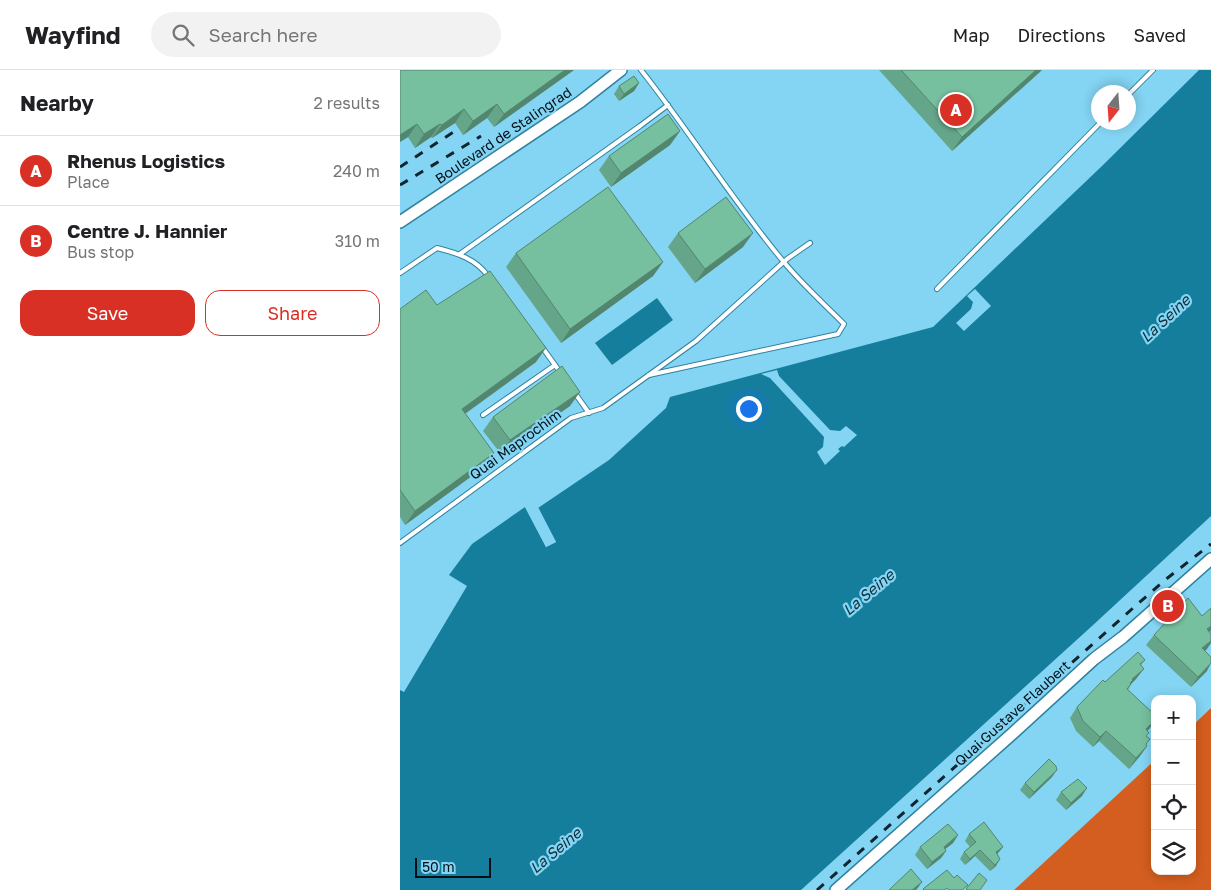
<!DOCTYPE html>
<meta charset="utf-8">
<style>
body{margin:0;font-family:"Golos Text",sans-serif;background:#f2f2f2;color:#202124}
.controls{position:absolute;right:15px;bottom:15px;display:grid;overflow:hidden;border-radius:10px;box-shadow:0 2px 12px #0003}
.controls button{width:45px;height:45px;display:grid;place-items:center;padding:0;border:0;border-bottom:1px solid #e0e0e0;background:#fff;color:#202124;font:25px sans-serif}
.compass{position:absolute;left:691px;top:15px;width:45px;height:45px;border-radius:50%;background:#fff;box-shadow:0 2px 12px #0003;rotate:197deg}
.scale{position:absolute;left:15px;bottom:12px;width:76px;box-sizing:border-box;padding-left:5px;border:2px solid #000f17;border-top:0;font-size:14px;line-height:18px;white-space:nowrap;color:#000f17;-webkit-text-stroke:4px #84d4f3;paint-order:stroke}
.you{position:absolute;left:348px;top:338px;width:18px;height:18px;margin:-12px;border:4px solid #fff;border-radius:50%;background:#1a73e8;box-shadow:0 0 0 8px #1a73e833}
.badge{display:grid;place-items:center;width:32px;height:32px;border-radius:50%;background:#d93025;color:#fff;font-size:16px;font-weight:700}
.pin{position:absolute;translate:-50% -50%;border:2px solid #fff;box-shadow:0 1px 5px #0006}
.list{margin:0;padding:0;list-style:none}
h2{display:flex;justify-content:space-between;align-items:center;height:65px;margin:0;padding:0 20px;font-size:21px}
h2 small{font-size:16px;font-weight:400;color:#757577}
.list li{display:grid;grid-template-columns:32px 1fr auto;gap:15px;align-items:center;box-sizing:border-box;height:70px;padding:0 20px;border-top:1px solid #e0e0e0}
.list b{display:block;font-size:19px;white-space:nowrap}
.list p{margin:0;font-size:16px;white-space:nowrap;color:#757577}
.list em{font-size:16px;font-style:normal;color:#757577}
.actions{display:flex;gap:10px;padding:15px 20px}
.actions a{flex:1;padding:11px 0;border:1px solid #d93025;border-radius:15px;text-align:center;font-size:18px;color:#d93025}
.actions .main{background:#d93025;color:#fff}
.icon{flex:none;width:28px;height:28px;fill:none;stroke:currentColor;stroke-width:2;stroke-linecap:round;stroke-linejoin:round}
.map{position:relative;flex:none;width:811px;height:820px;overflow:hidden}
header{display:flex;align-items:center;gap:30px;box-sizing:border-box;height:70px;padding:0 25px;background:#fff;border-bottom:1px solid #e0e0e0}
header strong{font-size:24px}
nav{display:flex;gap:28px;margin-inline-start:auto;font-size:18px}
.search{width:350px;height:45px;background:#f2f2f2;display:flex;align-items:center;gap:12px;box-sizing:border-box;padding:0 18px;border-radius:28px;color:#757577;font-size:19px}
main{display:flex}
aside{flex:1;background:#fff}
.map>svg:first-child{display:block}
</style>
<header>
<strong>Wayfind</strong>
<div class="search"><svg class="icon" aria-label="search" viewBox="0 0 24 24"><circle cx="10" cy="10" r="6"/><path d="M15 15l6 6"/></svg>Search here</div>
<nav><a>Map</a><a>Directions</a><a>Saved</a></nav>
</header>
<main>
<aside>
<h2>Nearby<small>2 results</small></h2>
<ul class="list">
<li><span class="badge">A</span><div><b>Rhenus Logistics</b><p>Place</p></div><em>240 m</em></li>
<li><span class="badge">B</span><div><b>Centre J. Hannier</b><p>Bus stop</p></div><em>310 m</em></li>
</ul>
<div class="actions"><a class="main">Save</a><a>Share</a></div>
</aside>
<div class="map">
<svg width="811" height="820" viewBox="0 0 811 820">
<rect width="100%" height="100%" fill="#84d4f3"/>
<polygon fill="#d45e1f" points="811,638 811,820 614,820 755,690 755,801 792,801 792,656"/>
<g fill="#157e9d">
<polygon points="799,0 811,0 811,446 692,556 401,820 0,820 0,620 4,622 67,516 49,505 72,474 125,437 146,477 156,472 138,438 209,390 266,338 270,327 533,257 702,96"/>
<polygon points="257,228 273,250 212,295 195,273"/>
</g>
<g fill="#84d4f3">
<polygon points="575,219 591,236 564,261 556,253 571,239 573,232 567,226"/>
<polygon points="377,300 379,306 430,360 440,361 446,356 457,365 444,377 442,376 438,379 440,381 425,395 417,382 423,377 424,367 370,308 361,304"/>
<polygon points="137,435 156,472 146,477 125,437 127,436 148,474 153,471 136,439"/>
</g>
<g fill="none" stroke-linecap="round" stroke-linejoin="round">
<g stroke="#2f829f" stroke-width="6">
<g id="lane">
<path d="M241,0C290,62 332,130 383,191C401,213 423,233 444,254L438,264L249,305"/>
<polyline points="728,25 753,0"/>
<polyline points="60,184 240,56 268,35"/>
<path d="M0,203L37,178C57,183 76,189 88,206"/>
<polyline points="537,219 701,52"/>
<polyline points="142,277 160,302"/>
<polyline points="174,322 189,343"/>
<polyline points="83,345 155,295"/>
<polyline points="0,473 171,348 203,338 296,271 387,189 410,173"/>
</g>
</g>
<g stroke="#2f829f" stroke-width="14">
<g id="secondary">
<polyline points="0,152 180,32 221,0"/>
<polyline points="436,820 612,664 694,589 723,567 811,489"/>
</g>
</g>
<use href="#lane" stroke="#fff" stroke-width="4"/>
<use href="#secondary" stroke="#fff" stroke-width="11"/>
<g stroke="#0f252f" stroke-width="3" stroke-dasharray="9 9" stroke-linecap="butt">
<polyline points="0,97 58,59"/>
<polyline points="0,115 81,66"/>
<polyline points="417,820 732,539 765,510 811,474"/>
</g>
</g>
<g fill="#65a589">
<polygon points="0,0 174,0 94,57 87,48 63,65 55,53 32,68 31,67 15,78 8,67 0,72"/>
<polygon points="479,0 642,0 552,81"/>
<polygon points="239,13 234,21 219,31 214,24 219,16"/>
<polygon points="280,61 270,75 211,117 199,100 209,86"/>
<polygon points="278,163 343,177 295,213 268,177"/>
<polygon points="116,183 263,192 253,206 161,273 106,197"/>
<polygon points="37,235 136,292 65,344 84,397 5,455 0,447 0,239"/>
<polygon points="170,336 101,384 83,361 93,347"/>
<polygon points="802,546 810,562 807,579 805,581 807,601 791,617 746,575 754,565"/>
<polygon points="745,590 741,595 736,609 731,614 728,620 750,658 747,661 746,666 750,669 746,674 747,676 740,686 729,699 699,671 693,677 676,661 670,648 677,637 705,612"/>
<polygon points="652,707 629,729 620,720 625,713"/>
<polygon points="661,722 682,726 666,740 656,730"/>
<polygon points="569,764 603,777 597,784 596,796 590,801 575,786 565,795 560,789 564,782 570,777 565,771"/>
<polygon points="558,765 553,773 545,779 546,781 541,788 527,799 515,785 520,777"/>
</g>
<g fill="#53866f">
<polygon points="165,0 174,0 94,57 104,44"/>
<polygon points="636,0 642,0 552,81 562,67"/>
<polygon points="239,13 234,21 219,31 224,24"/>
<polygon points="97,34 87,48 63,65 73,51"/>
<polygon points="64,39 55,53 32,68 42,55"/>
<polygon points="17,54 8,67 0,72 0,65"/>
<polygon points="40,54 31,67 15,78 24,64"/>
<polygon points="280,61 270,75 211,117 221,103"/>
<polygon points="353,163 343,177 295,213 305,199"/>
<polygon points="263,192 253,206 161,273 170,259"/>
<polygon points="146,278 136,292 52,353 62,339"/>
<polygon points="180,322 170,336 101,384 110,370"/>
<polygon points="94,383 84,397 5,455 15,441"/>
<polygon points="811,556 811,561 800,570 807,559"/>
<polygon points="811,571 811,573 807,579 795,589 802,578"/>
<polygon points="811,593 807,601 791,617 798,607"/>
<polygon points="744,599 736,609 729,616 732,609"/>
<polygon points="755,650 750,658 738,670 746,659"/>
<polygon points="706,661 699,671 693,677 700,667"/>
<polygon points="747,676 740,686 729,699 736,688"/>
<polygon points="657,700 652,707 629,729 634,722"/>
<polygon points="687,718 682,726 666,740 671,733"/>
<polygon points="558,765 553,773 539,784 544,777"/>
<polygon points="603,777 598,783 591,789 596,782"/>
<polygon points="580,780 575,786 565,795 570,789"/>
<polygon points="546,781 541,788 527,799 532,792"/>
<polygon points="600,789 596,796 590,801"/>
<polygon points="522,812 517,819 516,820 512,820"/>
</g>
<g fill="#76c09f" stroke="#53866f">
<polygon points="0,0 165,0 104,44 97,34 73,51 64,39 42,55 40,54 24,64 17,54 0,65"/>
<polygon points="501,0 636,0 562,67"/>
<polygon points="234,6 239,13 224,24 219,16"/>
<polygon points="268,44 280,61 221,103 209,86"/>
<polygon points="208,117 263,192 170,259 116,183"/>
<polygon points="326,127 353,163 305,199 278,163"/>
<polygon points="90,201 146,278 62,339 94,383 15,441 0,420 0,239 26,220 37,235"/>
<polygon points="162,296 180,322 110,370 93,347"/>
<polygon points="788,528 802,546 811,538 811,556 807,559 811,564 811,571 802,578 811,587 811,593 798,607 754,565"/>
<polygon points="738,582 745,590 740,594 744,599 732,609 733,610 730,613 731,614 727,619 755,645 755,650 746,659 749,663 746,666 750,669 746,674 747,676 736,688 706,661 700,667 683,651 677,637 703,610 705,612"/>
<polygon points="649,689 656,696 657,700 634,722 625,713"/>
<polygon points="678,709 687,718 671,733 661,722"/>
<polygon points="584,752 603,777 596,782 600,789 595,795 580,780 570,789 564,782 576,772 569,764"/>
<polygon points="548,754 558,765 544,777 546,781 532,792 520,777"/>
<polygon points="511,799 522,812 512,820 489,820"/>
<polygon points="547,800 554,808 557,805 568,815 562,820 549,820 547,818 544,820 524,820 523,819"/>
<polygon points="579,803 587,810 580,820 568,820 566,819"/>
</g>
<g text-anchor="middle" dominant-baseline="central" stroke-width="4.5" stroke-linejoin="round" paint-order="stroke">
<g font-size="14" fill="#000f17" stroke="#84d4f3">
<text transform="translate(103 65) rotate(-34)">Boulevard de Stalingrad</text>
<text transform="translate(115 374) rotate(-36)">Quai Maprochim</text>
<text transform="translate(612 643) rotate(-42)">Quai Gustave Flaubert</text>
</g>
<g font-size="15" font-style="italic" fill="#102d37" stroke="#84d4f3">
<text transform="translate(765 248) rotate(-43)">La Seine</text>
<text transform="translate(468 522) rotate(-40)">La Seine</text>
<text transform="translate(155 780) rotate(-40)">La Seine</text>
</g>
</g>
</svg>
<div class="controls">
<button>+</button>
<button>−</button>
<button><svg class="icon" aria-label="locate" viewBox="0 0 24 24"><circle cx="12" cy="12" r="6"/><path d="M12 2v4M12 18v4M2 12h4M18 12h4"/></svg></button>
<button><svg class="icon" aria-label="layers" viewBox="0 0 24 24"><path d="M12 4l9 5-9 5-9-5zM3 14l9 5 9-5"/></svg></button>
</div>
<svg class="compass" viewBox="-18 -18 36 36"><path d="M0-13l5 13h-10z" fill="#e53935"/><path d="M0 13l5-13h-10z" fill="#757577"/></svg>
<div class="scale">50 m</div>
<div class="you"></div>
<div class="pin badge" style="left:556px;top:40px">A</div>
<div class="pin badge" style="left:768px;top:536px">B</div>
</div>
</main>
